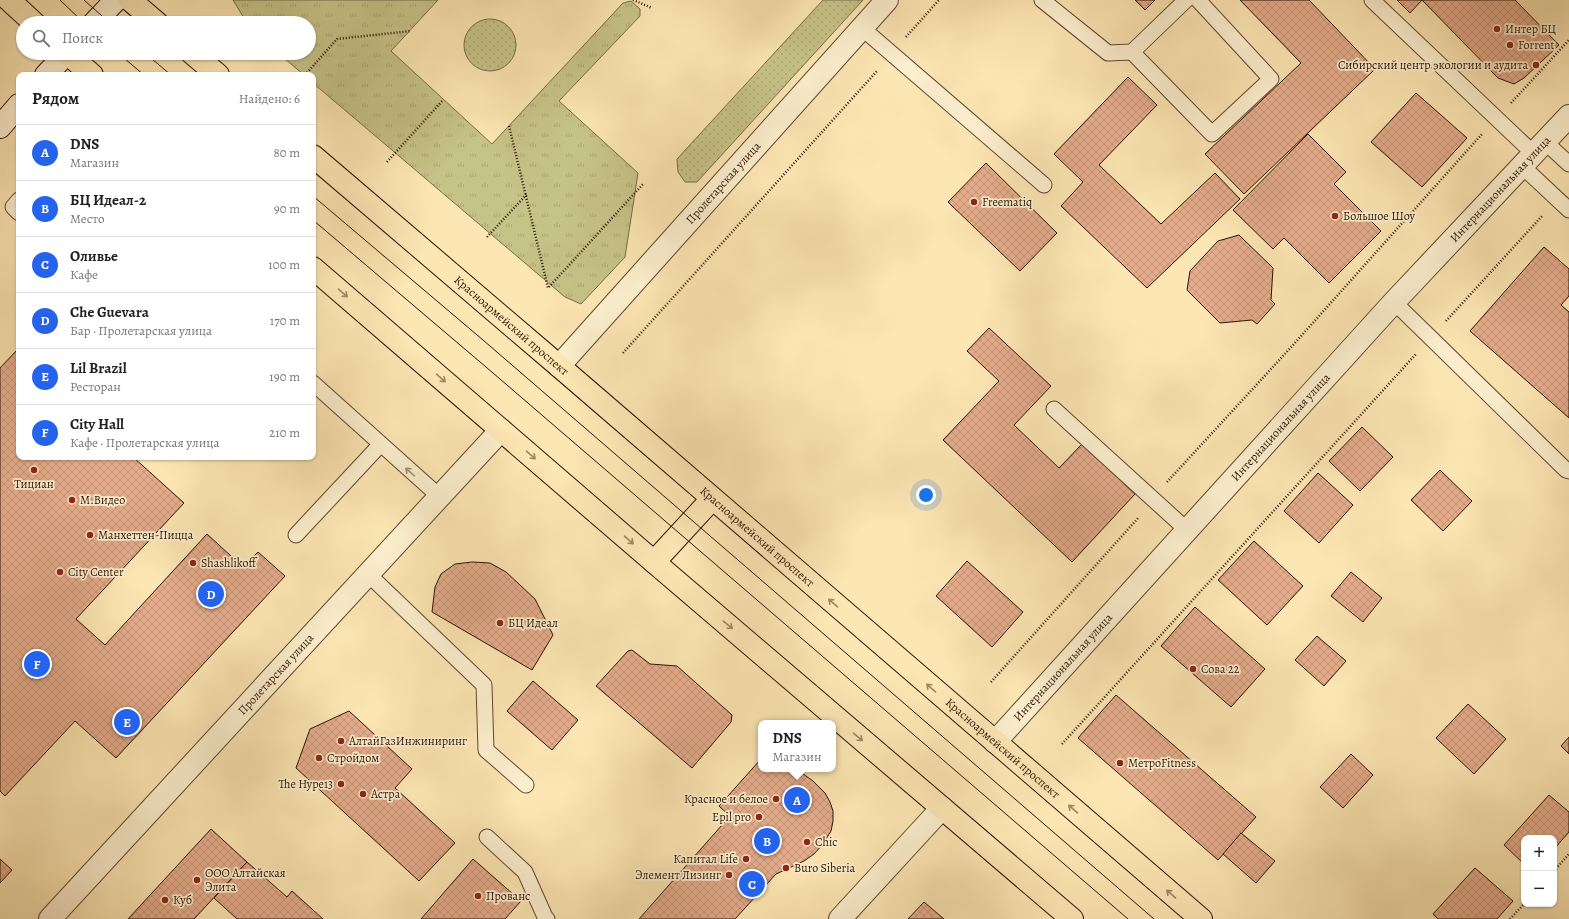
<!DOCTYPE html>
<html lang="ru">
<meta charset="utf-8">
<style>
body{margin:0;font-family:Alegreya,serif;background:#f6f6f6;color:#202124}
.controls{position:absolute;right:12px;bottom:12px;display:grid;overflow:hidden;border-radius:8px;box-shadow:0 1px 3px #0004}
.controls button{width:36px;height:36px;display:grid;place-items:center;padding:0;border:0;border-bottom:1px solid #e0e0e0;background:#fff;color:#202124;font:20px sans-serif}
.you{position:absolute;left:926px;top:495px;width:14px;height:14px;margin:-10px;border:3px solid #fff;border-radius:50%;background:#1a73e8;box-shadow:0 0 0 6px #1a73e833}
.badge{display:grid;place-items:center;width:26px;height:26px;border-radius:50%;background:#2563eb;color:#fff;font-size:13px;font-weight:700}
.pin{position:absolute;translate:-50% -50%;border:2px solid #fff;box-shadow:0 1px 4px #0006}
.popup{position:absolute;left:758px;top:720px;width:78px;height:52px;box-sizing:border-box;display:grid;place-content:center;border-radius:8px;background:#fff;filter:drop-shadow(0 1px 3px #0005);font-size:13px;white-space:nowrap;color:#757577}
.popup b{font-size:15px;color:#202124}
.popup::after{content:'';position:absolute;left:50%;top:100%;margin-left:-8px;border:8px solid transparent;border-top-color:#fff}
.list{margin:0;padding:0;list-style:none}
h2{display:flex;justify-content:space-between;align-items:center;height:52px;margin:0;padding:0 16px;font-size:17px}
h2 small{font-size:13px;font-weight:400;color:#757577}
.list li{display:grid;grid-template-columns:26px 1fr auto;gap:12px;align-items:center;box-sizing:border-box;height:56px;padding:0 16px;border-top:1px solid #e0e0e0}
.list b{display:block;font-size:15px;white-space:nowrap}
.list p{margin:0;font-size:13px;white-space:nowrap;color:#757577}
.list em{font-size:13px;font-style:normal;color:#757577}
.icon{flex:none;width:22px;height:22px;fill:none;stroke:currentColor;stroke-width:2;stroke-linecap:round;stroke-linejoin:round}
.map{position:relative;flex:none;width:1569px;height:919px;overflow:hidden}
.search{position:absolute;background:#fff;box-shadow:0 1px 3px #0004;left:16px;top:16px;width:300px;height:44px;display:flex;align-items:center;gap:10px;box-sizing:border-box;padding:0 14px;border-radius:22px;color:#757577;font-size:15px}
.panel{position:absolute;background:#fff;box-shadow:0 1px 3px #0004;left:16px;top:72px;width:300px;height:388px;border-radius:8px}
.map>svg:first-child{display:block}
</style>
<div class="map">
<svg width="1569" height="919" viewBox="0 0 1569 919">
<defs>
<pattern id="grass-dots" width="8" height="8" patternUnits="userSpaceOnUse"><rect width="8" height="8" fill="#c6c388"/><path d="M2 2h.1M6 6h.1" fill="none" stroke="#aaa674" stroke-width="1.8" stroke-linecap="round"/></pattern>
<pattern id="park-tufts" width="24" height="20" patternUnits="userSpaceOnUse"><rect width="24" height="20" fill="#c6c388"/><path d="M3 7l-1-3M5 7V3M7 7l1-3M15 17l-1-3M17 17v-4M19 17l1-3" fill="none" stroke="#aaa674"/></pattern>
<pattern id="building-cross-hatch" width="8" height="8" patternUnits="userSpaceOnUse"><rect width="8" height="8" fill="#e4ac8b"/><path d="M0 0l8 8M0 8l8-8" fill="none" stroke="#c49376"/></pattern>
</defs>
<rect width="100%" height="100%" fill="#fce6b3"/>
<filter id="stains"><feTurbulence type="fractalNoise" baseFrequency=".005" numOctaves="4"/><feColorMatrix values="0 0 0 0 .2 0 0 0 0 .09 0 0 0 0 .02 0 0 0 .5 -.17"/></filter>
<radialGradient id="worn" r=".72"><stop offset=".6" stop-color="#630" stop-opacity="0"/><stop offset="1" stop-color="#630" stop-opacity=".3"/></radialGradient>
<g fill="url(#grass-dots)" stroke="#796a46">
<polygon points="823,0 863,0 697,182 685,182 678,172 677,159"/>
<circle cx="490" cy="45" r="26"/>
</g>
<polygon fill="url(#park-tufts)" stroke="#796a46" points="233,0 438,0 391,51 492,144 623,3 631,1 640,9 640,16 559,101 638,173 625,257 581,304 565,297 313,83 313,75 304,75 278,53 309,53 309,23 247,23"/>
<g fill="url(#building-cross-hatch)" stroke="#2c1203">
<polygon points="1135,0 1155,0 1145,10"/>
<polygon points="1240,0 1309,0 1375,69 1244,194 1205,154 1301,63"/>
<polygon points="1397,0 1515,0 1559,45 1524,78 1514,84 1498,78 1422,0 1410,13"/>
<polygon points="1128,77 1157,105 1099,165 1161,224 1215,173 1240,199 1147,288 1061,206 1083,182 1054,154"/>
<polygon points="1416,93 1467,138 1422,187 1371,142"/>
<polygon points="1308,134 1346,172 1334,184 1381,231 1329,283 1284,238 1273,249 1233,210"/>
<polygon points="986,163 1057,233 1020,271 948,202"/>
<polygon points="1239,235 1273,268 1271,300 1275,304 1257,324 1252,320 1220,323 1187,290 1190,271 1218,241"/>
<polygon points="1544,247 1569,269 1569,296 1561,305 1569,312 1569,418 1470,331"/>
<polygon points="989,328 1051,386 1014,425 1059,468 1082,444 1135,494 1072,562 943,440 999,381 967,351"/>
<polygon points="19,348 19,457 133,457 184,503 76,619 105,645 207,534 243,567 258,552 285,576 116,758 75,721 5,796 0,791 0,368"/>
<polygon points="1362,427 1393,457 1360,491 1329,461"/>
<polygon points="1440,470 1472,501 1443,531 1411,500"/>
<polygon points="1318,473 1353,505 1319,543 1284,511"/>
<polygon points="1254,541 1303,586 1267,625 1218,580"/>
<polygon points="967,561 1023,612 992,647 936,596"/>
<polygon points="472,562 490,563 506,572 535,599 553,635 532,670 432,612 435,587 441,574 455,564"/>
<polygon points="1351,572 1382,598 1363,622 1331,596"/>
<polygon points="1195,607 1265,669 1231,707 1161,646"/>
<polygon points="1317,636 1346,661 1324,686 1295,660"/>
<polygon points="632,650 650,664 677,666 732,715 731,722 692,768 596,686 628,651"/>
<polygon points="533,681 578,720 552,750 507,711"/>
<polygon points="1116,695 1256,817 1218,860 1078,738"/>
<polygon points="1468,704 1506,739 1474,774 1436,738"/>
<polygon points="349,711 412,769 395,788 455,843 419,881 296,768 310,729"/>
<polygon points="1569,737 1569,754 1561,746"/>
<polygon points="1351,754 1373,775 1343,808 1320,787"/>
<polygon points="761,759 761,769 796,769 813,781 825,793 830,802 833,811 833,821 831,831 823,844 814,854 804,861 776,874 735,919 639,919 730,816 719,806"/>
<polygon points="1549,795 1569,812 1569,832 1554,849 1554,838 1524,838 1524,864 1504,845"/>
<polygon points="211,829 247,862 194,919 128,919"/>
<polygon points="1241,833 1275,861 1256,883 1223,854"/>
<polygon points="0,859 12,870 0,883"/>
<polygon points="473,859 521,901 505,919 421,919"/>
<polygon points="247,862 287,897 292,891 323,919 237,919 214,898"/>
<polygon points="1475,868 1513,901 1497,919 1438,919 1433,914"/>
<polygon points="924,902 944,919 908,919"/>
</g>
<g fill="none" stroke-linecap="round" stroke-linejoin="round">
<g stroke="#60472f" stroke-width="17">
<g id="lane">
<polyline points="1042,0 1108,53 1132,52 1186,0"/>
<polyline points="1372,0 1534,154"/>
<polyline points="862,28 1044,185"/>
<polyline points="1132,52 1212,134 1271,79 1198,0"/>
<polyline points="1545,142 1569,164"/>
<polyline points="1522,166 1569,210"/>
<polyline points="19,200 13,207 19,213"/>
<polyline points="1394,302 1566,470 1569,471"/>
<polyline points="313,383 440,497"/>
<polyline points="1054,409 1187,530"/>
<polyline points="296,535 380,445"/>
<polyline points="368,574 484,685 486,750 526,785"/>
<polyline points="487,837 525,872 545,917 547,919"/>
</g>
</g>
<g stroke="#60472f" stroke-width="24">
<g id="street">
<path id="s1" d="M559,366L887,0"/>
<path id="s2" d="M995,742L1394,302L1569,116"/>
<path id="s3" d="M50,919L501,430"/>
<polyline points="840,919 942,808"/>
</g>
</g>
<g stroke="#2c1203" stroke-width="24">
<g id="secondary">
<polyline points="94,23 116,0"/>
<polyline points="46,75 67,53"/>
<polyline points="0,127 19,105"/>
</g>
</g>
<g stroke="#2c1203" stroke-width="24">
<g id="primary">
<polyline points="9,0 34,23"/>
<polyline points="130,0 157,23"/>
<polyline points="67,53 92,75"/>
<polyline points="192,53 218,75"/>
<path id="s4" d="M313,156L559,366L1201,919"/>
<polyline points="313,268 654,562 1072,919"/>
<polyline points="654,562 712,499"/>
</g>
</g>
<g stroke="#2c1203" stroke-width="2.5" stroke-dasharray="1 2" stroke-linecap="butt">
<polyline points="633,0 652,8"/>
<polyline points="906,37 939,0"/>
<polyline points="305,75 337,39 411,31"/>
<polyline points="1511,103 1569,40"/>
<polyline points="509,126 548,288"/>
<polyline points="387,162 443,100"/>
<polyline points="487,237 527,194"/>
<polyline points="549,287 644,183"/>
<polyline points="1446,321 1543,215"/>
<polyline points="623,353 877,71"/>
<polyline points="1167,482 1294,344 1482,134"/>
<polyline points="991,682 1139,517"/>
<polyline points="1062,744 1416,354"/>
<polyline points="1554,871 1569,854"/>
<polyline points="1510,919 1524,904"/>
</g>
<use href="#lane" stroke="#fdefce" stroke-width="15"/>
<use href="#street" stroke="#fdefce" stroke-width="22"/>
<use href="#secondary" stroke="#fdefce" stroke-width="22"/>
<use href="#primary" stroke="#fce6b3" stroke-width="22"/>
<g stroke="#2c1203" stroke-width="1">
<polyline points="60,0 84,23"/>
<polyline points="84,0 110,23"/>
<polyline points="118,53 144,75"/>
<polyline points="145,53 171,75"/>
<polyline points="313,196 483,340 1154,919"/>
<polyline points="313,220 493,373 1128,919"/>
</g>
</g>
<defs><path id="oneway-shaft" d="M-6 0H5M1.5-3L5.5 0L1.5 3" fill="none" stroke-width="1.6" stroke-linecap="round" stroke-linejoin="round"/></defs>
<g stroke="#9e8764">
<use href="#oneway-shaft" transform="translate(343 293) rotate(41)"/>
<use href="#oneway-shaft" transform="translate(441 378) rotate(41)"/>
<use href="#oneway-shaft" transform="translate(531 455) rotate(41)"/>
<use href="#oneway-shaft" transform="translate(629 540) rotate(41)"/>
<use href="#oneway-shaft" transform="translate(833 603) rotate(-139)"/>
<use href="#oneway-shaft" transform="translate(728 625) rotate(40)"/>
<use href="#oneway-shaft" transform="translate(931 688) rotate(-139)"/>
<use href="#oneway-shaft" transform="translate(858 737) rotate(40)"/>
<use href="#oneway-shaft" transform="translate(1073 809) rotate(-139)"/>
<use href="#oneway-shaft" transform="translate(1171 894) rotate(-139)"/>
</g>
<use stroke="#9f8c73" href="#oneway-shaft" transform="translate(410 472) rotate(-138)"/>
<g fill="#8f2418" stroke="#fdefce" stroke-width="1.5">
<circle cx="1497" cy="29" r="4"/>
<circle cx="1510" cy="45" r="4"/>
<circle cx="1536" cy="65" r="4"/>
<circle cx="974" cy="202" r="4"/>
<circle cx="1335" cy="216" r="4"/>
<circle cx="34" cy="470" r="4"/>
<circle cx="72" cy="500" r="4"/>
<circle cx="90" cy="535" r="4"/>
<circle cx="193" cy="563" r="4"/>
<circle cx="60" cy="572" r="4"/>
<circle cx="500" cy="623" r="4"/>
<circle cx="1193" cy="669" r="4"/>
<circle cx="341" cy="741" r="4"/>
<circle cx="319" cy="758" r="4"/>
<circle cx="1120" cy="763" r="4"/>
<circle cx="341" cy="784" r="4"/>
<circle cx="363" cy="794" r="4"/>
<circle cx="776" cy="799" r="4"/>
<circle cx="759" cy="817" r="4"/>
<circle cx="807" cy="842" r="4"/>
<circle cx="746" cy="859" r="4"/>
<circle cx="786" cy="868" r="4"/>
<circle cx="729" cy="875" r="4"/>
<circle cx="197" cy="880" r="4"/>
<circle cx="478" cy="896" r="4"/>
<circle cx="165" cy="900" r="4"/>
</g>
<g text-anchor="middle" dominant-baseline="central" stroke-width="3.5" stroke-linejoin="round" paint-order="stroke">
<g font-size="12" fill="#2c1203" stroke="#fdefce" text-anchor="start">
<text x="1505" y="29">Интер БЦ</text>
<text x="1518" y="45">Forrent</text>
<text x="1528" y="65" text-anchor="end">Сибирский центр экологии и аудита</text>
<text x="982" y="202">Freematiq</text>
<text x="1343" y="216">Большое Шоу</text>
<text x="34" y="484" text-anchor="middle">Тициан</text>
<text x="80" y="500">М.Видео</text>
<text x="98" y="535">Манхеттен-Пицца</text>
<text x="201" y="563">Shashlikoff</text>
<text x="68" y="572">City Center</text>
<text x="508" y="623">БЦ Идеал</text>
<text x="1201" y="669">Сова 22</text>
<text x="349" y="741">АлтайГазИнжиниринг</text>
<text x="327" y="758">Стройдом</text>
<text x="1128" y="763">МетроFitness</text>
<text x="333" y="784" text-anchor="end">The Hype13</text>
<text x="371" y="794">Астра</text>
<text x="768" y="799" text-anchor="end">Красное и белое</text>
<text x="751" y="817" text-anchor="end">Epil pro</text>
<text x="815" y="842">Chic</text>
<text x="738" y="859" text-anchor="end">Капитал Life</text>
<text x="794" y="868">Buro Siberia</text>
<text x="205" y="873">ООО Алтайская<tspan x="205" dy="14">Элита</tspan></text>
<text x="721" y="875" text-anchor="end">Элемент Лизинг</text>
<text x="486" y="896">Прованс</text>
<text x="173" y="900">Куб</text>
</g>
<g font-size="12" fill="#2c1203" stroke="#fdefce">
<text stroke="none"><textPath href="#s1" startOffset="246">Пролетарская улица</textPath></text>
<text stroke="none"><textPath href="#s2" startOffset="749">Интернациональная улица</textPath></text>
<text stroke="none"><textPath href="#s4" startOffset="261">Красноармейский проспект</textPath></text>
<text stroke="none"><textPath href="#s2" startOffset="425">Интернациональная улица</textPath></text>
<text stroke="none"><textPath href="#s4" startOffset="585">Красноармейский проспект</textPath></text>
<text stroke="none"><textPath href="#s2" startOffset="101">Интернациональная улица</textPath></text>
<text stroke="none"><textPath href="#s3" startOffset="333">Пролетарская улица</textPath></text>
<text stroke="none"><textPath href="#s4" startOffset="909">Красноармейский проспект</textPath></text>
</g>
</g>
<rect width="100%" height="100%" filter="url(#stains)"/>
<rect width="100%" height="100%" fill="url(#worn)"/>
</svg>
<div class="controls">
<button>+</button>
<button>−</button>
</div>
<div class="you"></div>
<div class="pin badge" style="left:797px;top:800px">A</div>
<div class="popup"><b>DNS</b>Магазин</div>
<div class="pin badge" style="left:767px;top:841px">B</div>
<div class="pin badge" style="left:752px;top:884px">C</div>
<div class="pin badge" style="left:211px;top:594px">D</div>
<div class="pin badge" style="left:127px;top:722px">E</div>
<div class="pin badge" style="left:37px;top:664px">F</div>
<div class="search"><svg class="icon" aria-label="search" viewBox="0 0 24 24"><circle cx="10" cy="10" r="6"/><path d="M15 15l6 6"/></svg>Поиск</div>
<section class="panel">
<h2>Рядом<small>Найдено: 6</small></h2>
<ul class="list">
<li><span class="badge">A</span><div><b>DNS</b><p>Магазин</p></div><em>80 m</em></li>
<li><span class="badge">B</span><div><b>БЦ Идеал-2</b><p>Место</p></div><em>90 m</em></li>
<li><span class="badge">C</span><div><b>Оливье</b><p>Кафе</p></div><em>100 m</em></li>
<li><span class="badge">D</span><div><b>Che Guevara</b><p>Бар · Пролетарская улица</p></div><em>170 m</em></li>
<li><span class="badge">E</span><div><b>Lil Brazil</b><p>Ресторан</p></div><em>190 m</em></li>
<li><span class="badge">F</span><div><b>City Hall</b><p>Кафе · Пролетарская улица</p></div><em>210 m</em></li>
</ul>
</section>
</div>
